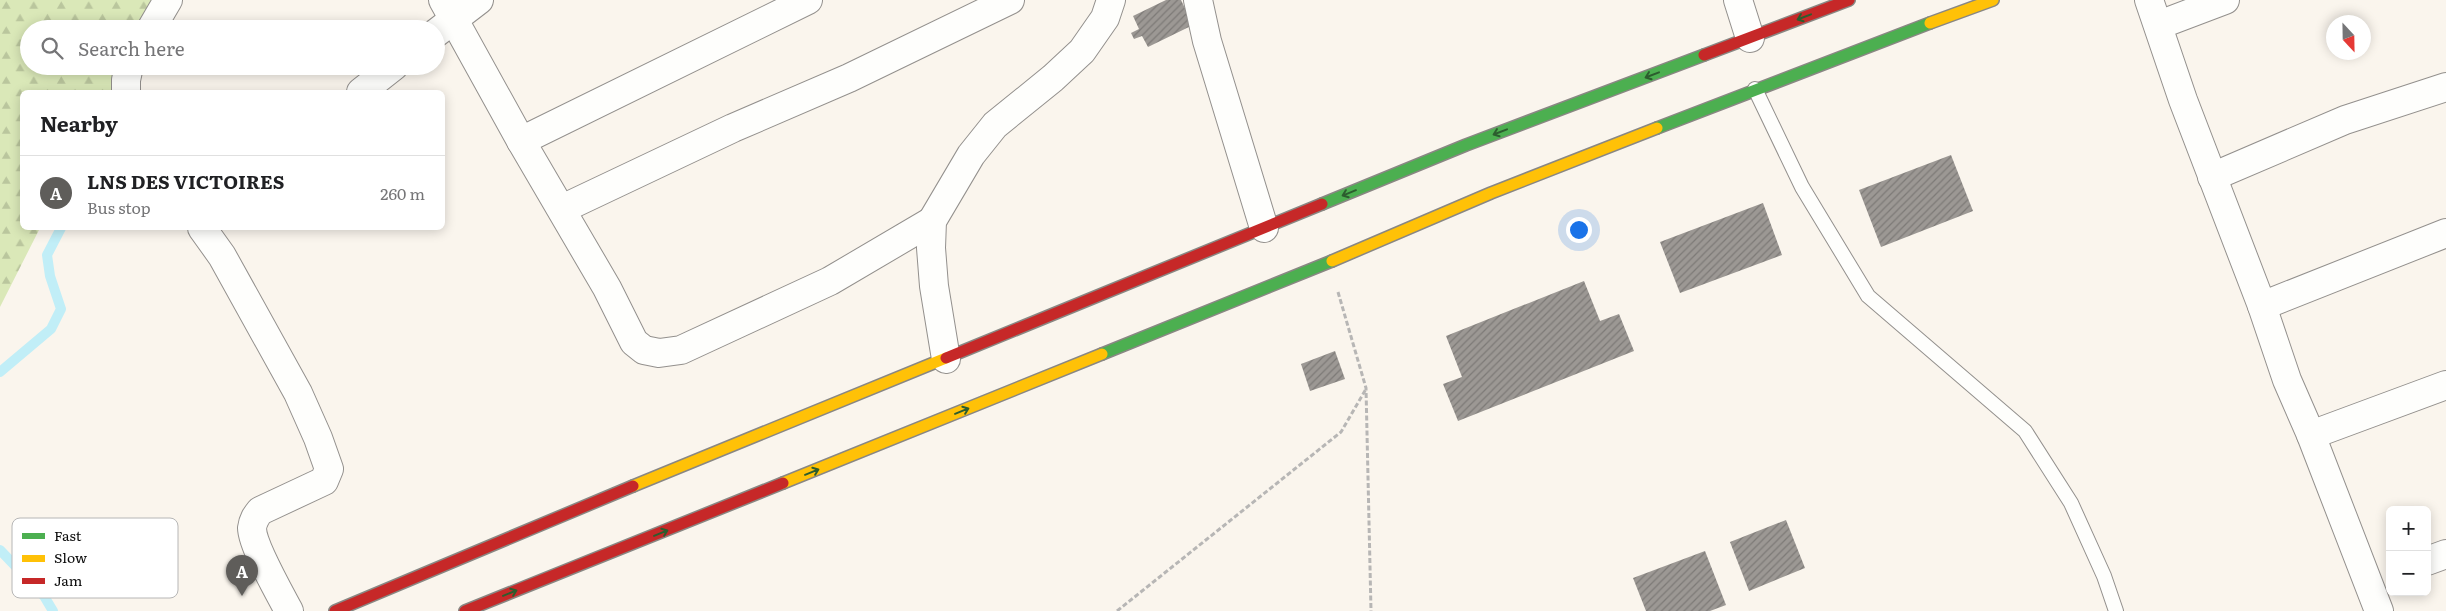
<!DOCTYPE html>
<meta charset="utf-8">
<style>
body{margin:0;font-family:Literata,serif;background:#f6f6f6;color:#202124}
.controls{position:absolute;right:15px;bottom:15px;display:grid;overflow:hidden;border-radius:8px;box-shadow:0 2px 12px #0003}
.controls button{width:45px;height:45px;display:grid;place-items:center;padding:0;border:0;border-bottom:1px solid #e0e0e0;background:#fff;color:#202124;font:25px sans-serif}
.compass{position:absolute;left:2326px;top:15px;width:45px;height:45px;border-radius:50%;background:#fff;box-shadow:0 2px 12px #0003;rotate:158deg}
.you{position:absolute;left:1578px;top:229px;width:18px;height:18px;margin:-12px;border:4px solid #fff;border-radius:50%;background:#1a73e8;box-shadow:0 0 0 8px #1a73e833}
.badge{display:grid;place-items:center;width:32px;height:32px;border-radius:50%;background:#5f5d5a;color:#fff;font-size:16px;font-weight:700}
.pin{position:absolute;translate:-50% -41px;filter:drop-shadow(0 1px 2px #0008)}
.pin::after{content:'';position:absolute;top:26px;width:18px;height:15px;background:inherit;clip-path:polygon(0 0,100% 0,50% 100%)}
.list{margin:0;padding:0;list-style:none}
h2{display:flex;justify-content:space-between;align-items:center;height:65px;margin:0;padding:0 20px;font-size:21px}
h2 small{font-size:16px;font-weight:400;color:#757577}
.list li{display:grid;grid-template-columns:32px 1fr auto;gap:15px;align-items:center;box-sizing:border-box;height:75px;padding:0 20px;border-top:1px solid #e0e0e0}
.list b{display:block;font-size:19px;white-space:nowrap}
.list p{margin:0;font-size:16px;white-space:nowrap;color:#757577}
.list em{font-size:16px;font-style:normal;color:#757577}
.icon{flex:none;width:28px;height:28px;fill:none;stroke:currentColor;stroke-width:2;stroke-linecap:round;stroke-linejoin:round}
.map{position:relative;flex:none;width:2446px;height:611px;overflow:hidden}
.search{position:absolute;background:#fff;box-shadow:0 2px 12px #0003;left:20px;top:20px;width:425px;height:55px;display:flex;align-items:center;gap:12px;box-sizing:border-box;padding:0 18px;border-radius:28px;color:#757577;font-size:19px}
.panel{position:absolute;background:#fff;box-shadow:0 2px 12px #0003;left:20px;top:90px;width:425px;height:140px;border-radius:8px}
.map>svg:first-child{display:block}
</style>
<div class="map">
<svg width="2446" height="611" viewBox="0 0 2446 611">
<defs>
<pattern id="forest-firs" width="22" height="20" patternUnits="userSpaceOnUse" patternTransform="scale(1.25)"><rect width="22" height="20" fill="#dae8b8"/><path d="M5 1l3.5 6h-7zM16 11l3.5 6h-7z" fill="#bac69d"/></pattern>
<pattern id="building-hatch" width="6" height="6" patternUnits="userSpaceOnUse" patternTransform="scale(1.25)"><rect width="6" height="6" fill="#9c9894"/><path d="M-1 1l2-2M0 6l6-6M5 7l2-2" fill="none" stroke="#7d7a77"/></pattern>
</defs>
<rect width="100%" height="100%" fill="#faf5ed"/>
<polygon fill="url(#forest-firs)" points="0,0 157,0 142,29 29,29 29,66 123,66 110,92 22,92 22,228 40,228 0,307"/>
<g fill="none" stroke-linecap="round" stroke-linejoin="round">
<g stroke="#c1eef7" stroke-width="10">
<polyline points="0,372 51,329 61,309 50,276 47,255 61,228"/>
<polyline points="0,550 44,596 53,611"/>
</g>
</g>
<g fill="url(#building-hatch)">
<polygon points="1166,0 1181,0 1193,25 1148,47 1142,36 1134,39 1131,33 1139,29 1133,16"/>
<polygon points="1951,155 1973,211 1881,247 1859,190"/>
<polygon points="1763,203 1782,255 1680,293 1660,242"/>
<polygon points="1584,281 1600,321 1619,314 1634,351 1458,421 1443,384 1462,377 1446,336"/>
<polygon points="1335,351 1345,379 1310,391 1301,364"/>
<polygon points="1786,520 1805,568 1749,591 1730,542"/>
<polygon points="1705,551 1726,605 1710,611 1646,611 1633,578"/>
</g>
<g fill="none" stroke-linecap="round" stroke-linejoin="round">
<g stroke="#93908d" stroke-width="16">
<polyline id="lane" points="1755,89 1802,187 1868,296 2025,431 2071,503 2104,576 2116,611"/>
</g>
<g stroke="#93908d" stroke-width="30">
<g id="street">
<polyline points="443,0 521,141 607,288 634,342 644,350 659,353 681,350 830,281 932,221"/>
<polyline points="1198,0 1207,41 1264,228"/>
<polyline points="1738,0 1750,38"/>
<polyline points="2149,0 2183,100 2262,306 2287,380 2311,435 2379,611"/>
<polyline points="2159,25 2225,0"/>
<polyline points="151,29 168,0"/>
<polyline points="436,33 479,0"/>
<polyline points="126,92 126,80 129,66"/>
<polyline points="361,92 394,66"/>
<polyline points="521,141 808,0"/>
<polyline points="2212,177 2345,120 2446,87"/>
<polyline points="562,209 733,128 849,78 1010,0"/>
<path d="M202,228L222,256L298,393L318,438L329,469L324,481L260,511C256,516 253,520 252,528C252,545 280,594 289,611"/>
<polyline points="2262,306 2446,233"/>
<polyline points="946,359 934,286 931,248 932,221 971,155 995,125 1053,78 1082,51 1105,18 1111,0"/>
<polyline points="2311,435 2446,385"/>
<polyline points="2427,561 2446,554"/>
</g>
</g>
<g stroke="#898783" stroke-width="14">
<g id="fast">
<polyline points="1657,128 1930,23"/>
<polyline points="1322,204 1466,145 1704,55"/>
<polyline points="1102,354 1332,261"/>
</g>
</g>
<g stroke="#898783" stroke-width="14">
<g id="slow">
<polyline points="1930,23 1993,0"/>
<polyline points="1332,261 1491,193 1657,128"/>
<polyline points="783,483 1102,354"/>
<polyline points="633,486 946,358"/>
</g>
</g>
<g stroke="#898783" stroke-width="14">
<g id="jam">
<polyline points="1704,55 1849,0"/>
<polyline points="946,358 1322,204"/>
<polyline points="335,611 633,486"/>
<polyline points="465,611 783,483"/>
</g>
</g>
<g stroke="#b7b6b5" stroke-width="3" stroke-dasharray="5 2.5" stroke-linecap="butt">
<polyline points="1338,292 1366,388 1371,611"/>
<polyline points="1117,611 1341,432 1366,389"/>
</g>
<use href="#lane" stroke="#fefefc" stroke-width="14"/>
<use href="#street" stroke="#fefefc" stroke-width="28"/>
<use href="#fast" stroke="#4caf50" stroke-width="11"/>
<use href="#slow" stroke="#ffc107" stroke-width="11"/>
<use href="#jam" stroke="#c62828" stroke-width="11"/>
</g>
<defs><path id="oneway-shaft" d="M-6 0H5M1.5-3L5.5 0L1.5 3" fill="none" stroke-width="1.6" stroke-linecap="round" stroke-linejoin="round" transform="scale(1.25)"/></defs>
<g stroke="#2c5d2e">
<use href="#oneway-shaft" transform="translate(1804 17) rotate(159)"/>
<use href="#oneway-shaft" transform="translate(1652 75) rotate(159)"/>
<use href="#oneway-shaft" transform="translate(1500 132) rotate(159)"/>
<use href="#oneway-shaft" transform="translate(1349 193) rotate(158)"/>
<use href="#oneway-shaft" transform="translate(962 411) rotate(-22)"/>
<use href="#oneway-shaft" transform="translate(812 472) rotate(-22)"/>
<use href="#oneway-shaft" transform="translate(661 533) rotate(-22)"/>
<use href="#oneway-shaft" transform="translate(510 593) rotate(-22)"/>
</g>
<rect x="12" y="518" width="166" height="80" rx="8" fill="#fff" stroke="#b6b6b6" stroke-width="1"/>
<rect x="22" y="533" width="23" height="6" fill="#4caf50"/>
<rect x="22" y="555" width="23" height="7" fill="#ffc107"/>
<rect x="22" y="578" width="23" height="6" fill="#c62828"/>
<g font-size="14" fill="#0b0b0b">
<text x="54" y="541">Fast</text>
<text x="54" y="563">Slow</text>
<text x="54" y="586">Jam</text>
</g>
</svg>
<div class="controls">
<button>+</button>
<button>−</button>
</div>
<svg class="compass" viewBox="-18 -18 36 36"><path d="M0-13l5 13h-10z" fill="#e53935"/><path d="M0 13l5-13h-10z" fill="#757577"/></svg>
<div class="you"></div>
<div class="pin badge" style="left:242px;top:596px">A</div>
<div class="search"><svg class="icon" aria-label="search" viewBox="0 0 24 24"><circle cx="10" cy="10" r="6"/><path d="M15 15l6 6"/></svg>Search here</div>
<section class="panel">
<h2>Nearby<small></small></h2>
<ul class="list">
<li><span class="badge">A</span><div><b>LNS DES VICTOIRES</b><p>Bus stop</p></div><em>260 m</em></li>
</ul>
</section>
</div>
